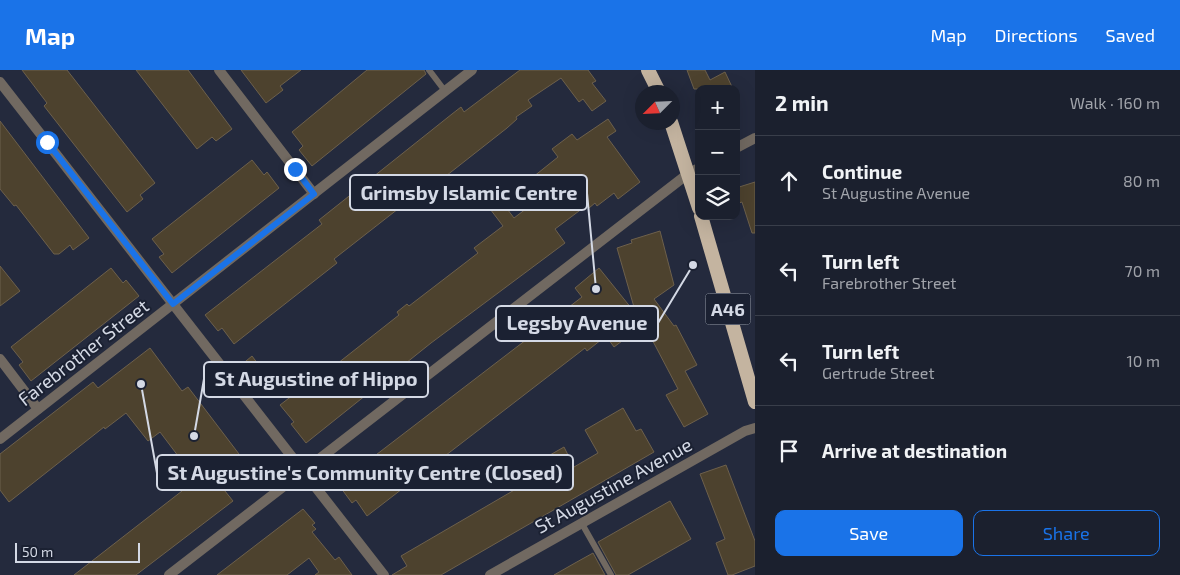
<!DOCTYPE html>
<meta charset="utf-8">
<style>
body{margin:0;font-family:"Exo 2",sans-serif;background:#242836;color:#f1f3f6}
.controls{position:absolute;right:15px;top:15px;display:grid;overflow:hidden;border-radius:10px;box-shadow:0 5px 20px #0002}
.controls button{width:45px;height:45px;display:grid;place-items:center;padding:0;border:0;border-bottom:1px solid #393e4a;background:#1b202e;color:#f1f3f6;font:25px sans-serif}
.compass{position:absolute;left:635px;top:15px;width:45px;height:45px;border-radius:50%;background:#1b202e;box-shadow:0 5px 20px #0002;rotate:246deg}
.scale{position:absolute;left:15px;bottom:12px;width:125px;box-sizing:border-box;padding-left:5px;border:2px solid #d4d9e5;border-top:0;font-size:14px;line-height:18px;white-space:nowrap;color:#d4d9e5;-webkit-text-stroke:4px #1b2132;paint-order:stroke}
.stop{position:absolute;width:15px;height:15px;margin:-11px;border:4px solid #1a73e8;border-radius:50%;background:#fff}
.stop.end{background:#1a73e8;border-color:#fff;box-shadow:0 1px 5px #0008}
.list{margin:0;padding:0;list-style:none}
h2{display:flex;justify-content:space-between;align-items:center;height:65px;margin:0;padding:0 20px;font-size:21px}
h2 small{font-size:16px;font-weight:400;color:#a0a3aa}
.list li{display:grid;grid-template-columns:32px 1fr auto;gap:15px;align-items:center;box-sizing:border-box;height:90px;padding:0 20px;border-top:1px solid #393e4a}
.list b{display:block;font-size:19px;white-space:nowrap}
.list p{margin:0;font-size:16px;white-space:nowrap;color:#a0a3aa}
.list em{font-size:16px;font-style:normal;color:#a0a3aa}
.actions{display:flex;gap:10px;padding:15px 20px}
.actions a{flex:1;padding:11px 0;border:1px solid #1a73e8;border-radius:10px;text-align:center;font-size:18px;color:#1a73e8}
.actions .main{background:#1a73e8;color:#fff}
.icon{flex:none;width:28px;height:28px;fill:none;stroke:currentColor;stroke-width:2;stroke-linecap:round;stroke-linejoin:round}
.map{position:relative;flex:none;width:755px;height:505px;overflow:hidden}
header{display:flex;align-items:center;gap:30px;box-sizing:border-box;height:70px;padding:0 25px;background:#1a73e8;color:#fff}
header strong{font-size:24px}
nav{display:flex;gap:28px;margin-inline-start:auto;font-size:18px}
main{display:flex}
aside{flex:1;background:#1b202e}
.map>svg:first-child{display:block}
</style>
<header>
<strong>Map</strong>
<nav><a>Map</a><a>Directions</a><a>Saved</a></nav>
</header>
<main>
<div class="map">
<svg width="755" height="505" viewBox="0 0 755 505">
<rect width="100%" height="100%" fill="#242a3d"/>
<g fill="#4d422e" stroke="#6d604c">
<polygon points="22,0 67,0 155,113 140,125 143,129 127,142 44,36 47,33"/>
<polygon points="136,0 188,0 232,59 216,71 212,67 197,79"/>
<polygon points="241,0 301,0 280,16 283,20 266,33"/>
<polygon points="367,0 424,0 426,4 312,96 299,80 303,76 292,62"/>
<polygon points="520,0 588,0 596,11 592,13 606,31 592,41 583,29 579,32 561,8 528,30 532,36 516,47 517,49 507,58 437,113 435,110 334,189 337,193 234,274 222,258 218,261 205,245 322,154 319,150 452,44 461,37 464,42"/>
<polygon points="687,0 705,0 710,10 725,2 733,19 694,19"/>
<polygon points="608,49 616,61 607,67 640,112 618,129 614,123 597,136 595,133 589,138 587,135 555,159 565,173 431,273 306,373 291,354 294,352 280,335 293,325 295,327 399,245 397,242 407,234 409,236 478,183 474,178 503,156 484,131 495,123 514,148 539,129 530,118 537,112 533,107 558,87 552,79 572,64 577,70"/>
<polygon points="0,51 89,168 73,180 70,175 59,184 54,184 16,135 14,136 0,119"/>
<polygon points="252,90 264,105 267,102 279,118 172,203 159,187 164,184 152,169"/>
<polygon points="755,112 755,163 752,163 742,132 736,134 736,118"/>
<polygon points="660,161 674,215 654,229 674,256 676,255 697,295 685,301 708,344 684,357 666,325 678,319 646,258 644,259 642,256 614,277 606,266 587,281 585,278 367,446 356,430 352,433 338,414 582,227 575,218 599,198 636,244 617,178 632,173 631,170"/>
<polygon points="0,196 20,221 0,236"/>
<polygon points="111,198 123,213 126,210 139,226 31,311 19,295 23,292 11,277"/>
<polygon points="150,278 182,321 188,317 239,384 212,405 233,431 136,505 74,505 182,421 180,418 194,407 160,362 148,371 126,343 105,359 104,357 9,432 0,420 0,384 93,312 98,318"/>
<polygon points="252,286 264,302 251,312 240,296"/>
<polygon points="623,338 636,361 641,359 654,382 441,505 392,505 407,496 401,486 535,408 529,398 550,385 564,377 574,397 598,383 585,360"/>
<polygon points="726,395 755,471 755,496 732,505 728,505 716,473 725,469 700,404"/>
<polygon points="670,431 691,469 628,505 616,505 598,472"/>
<polygon points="303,439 315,453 312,455 316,459 312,462 335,490 339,487 352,505 315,505 319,502 309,488 287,505 217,505"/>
<polygon points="593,483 605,505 554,505 575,493"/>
</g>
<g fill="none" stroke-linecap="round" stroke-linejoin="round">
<g stroke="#716961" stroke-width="6">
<polyline points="429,0 445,21"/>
<polyline points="581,452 611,505"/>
</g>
<g stroke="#716961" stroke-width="10">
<polyline points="219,0 314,124"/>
<polyline points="0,12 384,505"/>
<polyline points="736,78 755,68"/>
<polyline points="0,289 38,339"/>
<polyline points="0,369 472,0"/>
<polyline points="169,505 689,103 699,98"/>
<polyline points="490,505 745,361 755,358"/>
</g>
<g stroke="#c4b4a0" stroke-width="14">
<polyline points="648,0 659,22"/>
<polyline points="671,52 699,138"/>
<polyline points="701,146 755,332"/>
</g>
</g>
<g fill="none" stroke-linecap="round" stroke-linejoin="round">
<polyline stroke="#1a73e8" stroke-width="6" points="47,72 173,234 314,124 295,99"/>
</g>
<g text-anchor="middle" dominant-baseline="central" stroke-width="4" stroke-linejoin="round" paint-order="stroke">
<rect fill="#1b2132" stroke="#9ca2af" stroke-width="1" x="705.5" y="223.5" width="45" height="31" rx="4"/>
<g font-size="18" font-weight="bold" fill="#d4d9e5">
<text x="728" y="239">A46</text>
</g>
<g font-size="19" fill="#d4d9e5" stroke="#1b2132">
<text transform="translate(83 282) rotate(-38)">Farebrother Street</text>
<text transform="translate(613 415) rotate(-29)">St Augustine Avenue</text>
</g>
</g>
<path fill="none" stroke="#d4d9e5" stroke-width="2" d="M596 219L587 123M693 195L658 253M194 366L204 309M141 314L157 403"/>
<g fill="#d4d9e5" stroke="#1b2132" stroke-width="2">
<circle cx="596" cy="219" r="5"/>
<circle cx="693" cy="195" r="5"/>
<circle cx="194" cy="366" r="5"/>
<circle cx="141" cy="314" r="5"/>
</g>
<g fill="#1b2132" stroke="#d4d9e5" stroke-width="2">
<rect x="350" y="105" width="237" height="35" rx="5"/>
<rect x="496" y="236" width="162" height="35" rx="5"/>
<rect x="204" y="292" width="224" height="35" rx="5"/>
<rect x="157" y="385" width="416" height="35" rx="5"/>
</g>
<g font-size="20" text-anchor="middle" font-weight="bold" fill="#d4d9e5">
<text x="469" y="130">Grimsby Islamic Centre</text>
<text x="577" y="260">Legsby Avenue</text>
<text x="316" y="316">St Augustine of Hippo</text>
<text x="365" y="410">St Augustine's Community Centre (Closed)</text>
</g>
</svg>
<div class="controls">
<button>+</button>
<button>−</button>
<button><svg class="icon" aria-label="layers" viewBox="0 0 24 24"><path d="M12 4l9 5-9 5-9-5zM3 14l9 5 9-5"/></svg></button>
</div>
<svg class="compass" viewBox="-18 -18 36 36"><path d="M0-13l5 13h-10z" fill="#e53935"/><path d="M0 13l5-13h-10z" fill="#a0a3aa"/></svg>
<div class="scale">50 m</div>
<div class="stop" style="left:47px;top:72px"></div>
<div class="stop end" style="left:295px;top:99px"></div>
</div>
<aside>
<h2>2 min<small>Walk · 160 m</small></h2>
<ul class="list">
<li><svg class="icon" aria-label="ahead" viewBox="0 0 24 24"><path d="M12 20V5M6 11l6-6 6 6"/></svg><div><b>Continue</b><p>St Augustine Avenue</p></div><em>80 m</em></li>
<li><svg class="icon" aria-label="left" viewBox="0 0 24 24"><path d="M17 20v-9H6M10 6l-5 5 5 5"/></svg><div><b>Turn left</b><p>Farebrother Street</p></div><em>70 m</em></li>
<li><svg class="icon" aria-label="left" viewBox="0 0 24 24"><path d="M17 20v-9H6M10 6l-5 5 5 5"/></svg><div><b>Turn left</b><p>Gertrude Street</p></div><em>10 m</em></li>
<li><svg class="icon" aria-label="arrive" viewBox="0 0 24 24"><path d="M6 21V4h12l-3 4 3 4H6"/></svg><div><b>Arrive at destination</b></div></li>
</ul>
<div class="actions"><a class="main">Save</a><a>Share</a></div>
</aside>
</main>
